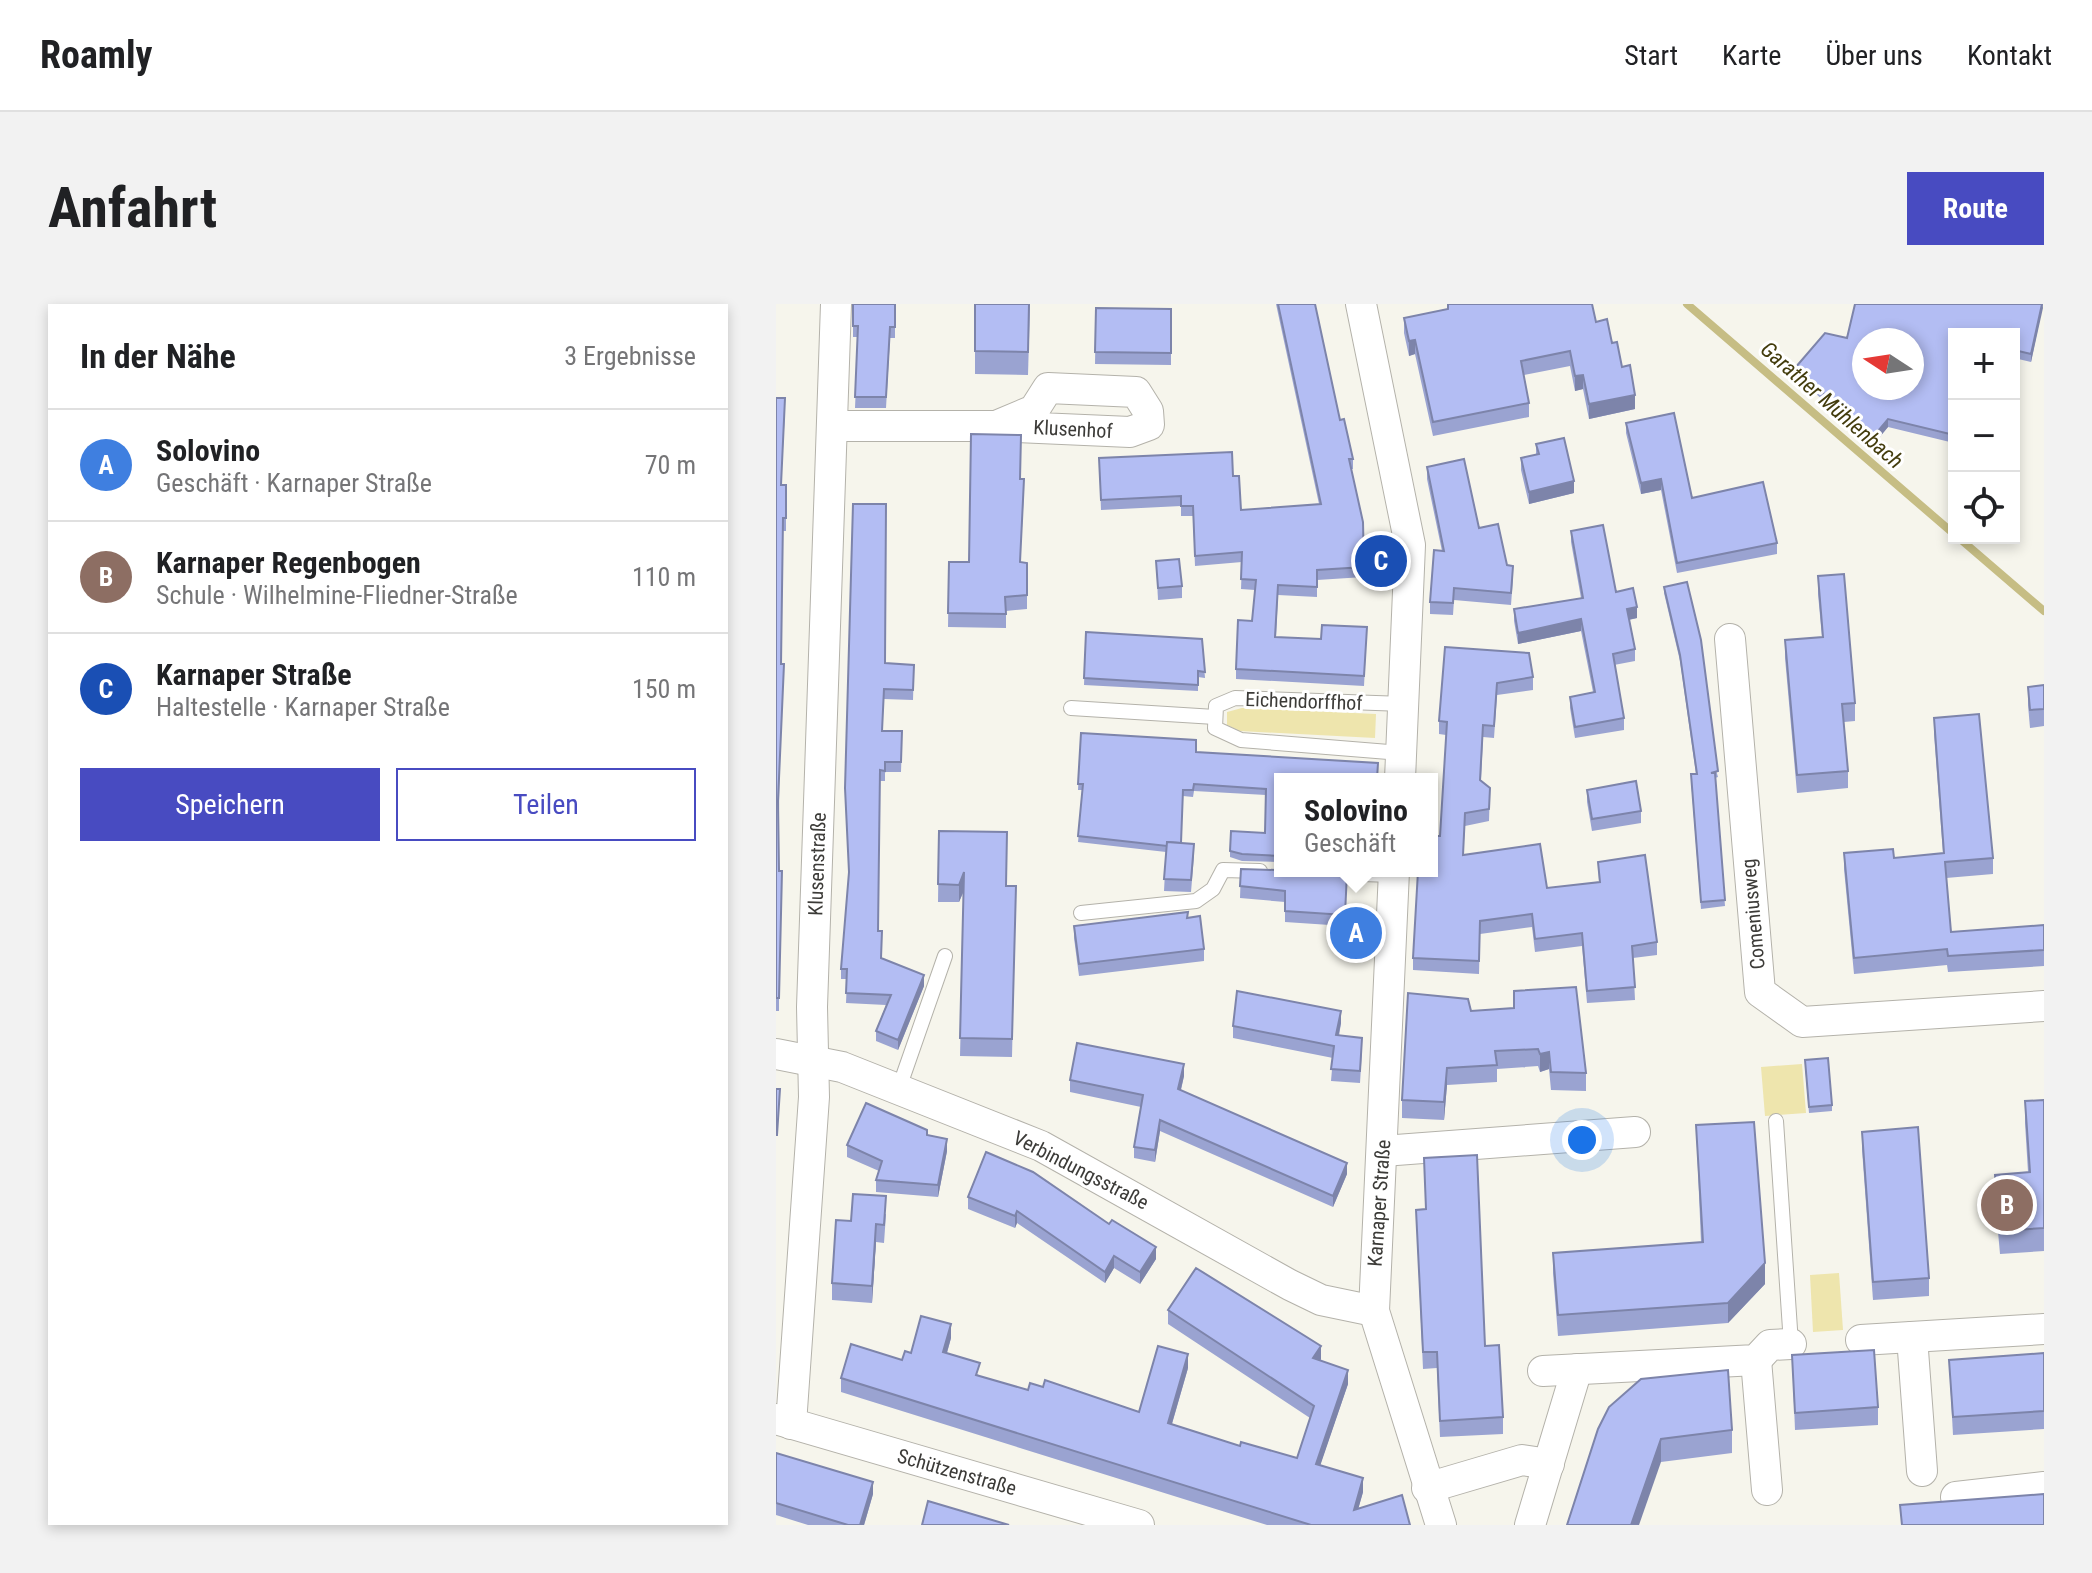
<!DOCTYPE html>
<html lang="de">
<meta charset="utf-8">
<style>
body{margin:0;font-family:"Roboto Condensed",sans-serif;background:#f2f2f2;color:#202124}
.controls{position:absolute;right:24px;top:24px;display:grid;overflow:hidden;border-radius:0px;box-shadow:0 4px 12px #0003}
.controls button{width:72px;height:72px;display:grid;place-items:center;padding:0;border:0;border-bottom:2px solid #e0e0e0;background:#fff;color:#202124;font:40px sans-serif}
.compass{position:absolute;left:1076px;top:24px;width:72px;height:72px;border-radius:50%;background:#fff;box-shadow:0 4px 12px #0003;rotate:282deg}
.you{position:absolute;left:806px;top:836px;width:28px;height:28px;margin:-20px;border:6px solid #fff;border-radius:50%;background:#1a73e8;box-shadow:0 0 0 12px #1a73e833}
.badge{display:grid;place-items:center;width:52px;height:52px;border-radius:50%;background:#484bc1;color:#fff;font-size:26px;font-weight:700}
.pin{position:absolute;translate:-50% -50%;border:4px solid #fff;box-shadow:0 2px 8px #0006}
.popup{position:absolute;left:498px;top:469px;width:164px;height:104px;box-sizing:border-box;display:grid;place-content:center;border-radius:0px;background:#fff;filter:drop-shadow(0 2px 6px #0005);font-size:26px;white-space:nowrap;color:#757577}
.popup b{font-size:30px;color:#202124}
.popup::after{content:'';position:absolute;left:50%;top:100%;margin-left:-16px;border:16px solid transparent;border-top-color:#fff}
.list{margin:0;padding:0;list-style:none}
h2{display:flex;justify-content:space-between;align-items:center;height:104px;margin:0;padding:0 32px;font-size:34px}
h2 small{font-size:26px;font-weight:400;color:#757577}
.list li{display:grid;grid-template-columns:52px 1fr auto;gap:24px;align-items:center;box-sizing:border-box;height:112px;padding:0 32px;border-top:2px solid #e0e0e0}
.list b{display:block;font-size:30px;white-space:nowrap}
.list p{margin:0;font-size:26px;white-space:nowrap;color:#757577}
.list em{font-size:26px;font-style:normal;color:#757577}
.actions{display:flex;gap:16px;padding:24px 32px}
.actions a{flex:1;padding:18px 0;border:2px solid #484bc1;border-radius:0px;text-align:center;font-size:28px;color:#484bc1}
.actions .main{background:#484bc1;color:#fff}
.icon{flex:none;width:44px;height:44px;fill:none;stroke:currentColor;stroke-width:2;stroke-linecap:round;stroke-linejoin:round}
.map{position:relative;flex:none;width:1268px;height:1221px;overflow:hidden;border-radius:0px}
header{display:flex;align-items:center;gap:48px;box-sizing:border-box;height:112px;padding:0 40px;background:#fff;border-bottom:2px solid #e0e0e0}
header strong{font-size:38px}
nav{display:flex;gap:44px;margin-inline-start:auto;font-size:28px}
.intro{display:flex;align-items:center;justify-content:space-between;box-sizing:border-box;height:192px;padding:0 48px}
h1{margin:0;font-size:56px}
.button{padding:20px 36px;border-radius:0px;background:#484bc1;color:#fff;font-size:28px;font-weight:700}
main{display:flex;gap:48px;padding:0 48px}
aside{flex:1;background:#fff;border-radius:0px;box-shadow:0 4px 12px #0003}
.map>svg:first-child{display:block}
</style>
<header>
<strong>Roamly</strong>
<nav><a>Start</a><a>Karte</a><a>Über uns</a><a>Kontakt</a></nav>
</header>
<div class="intro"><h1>Anfahrt</h1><a class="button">Route</a></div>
<main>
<aside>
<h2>In der Nähe<small>3 Ergebnisse</small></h2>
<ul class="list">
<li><span class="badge" style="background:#3f7fe0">A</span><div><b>Solovino</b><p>Geschäft · Karnaper Straße</p></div><em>70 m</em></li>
<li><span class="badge" style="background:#8d6e63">B</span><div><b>Karnaper Regenbogen</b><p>Schule · Wilhelmine-Fliedner-Straße</p></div><em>110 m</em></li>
<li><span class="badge" style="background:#1a4fb4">C</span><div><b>Karnaper Straße</b><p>Haltestelle · Karnaper Straße</p></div><em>150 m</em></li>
</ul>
<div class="actions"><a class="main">Speichern</a><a>Teilen</a></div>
</aside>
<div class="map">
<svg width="1268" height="1221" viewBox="0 0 1268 1221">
<rect width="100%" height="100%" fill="#f6f5ec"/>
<g fill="#eee5ad">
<polygon points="466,404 600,410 599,434 464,427 451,421 451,408"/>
<polygon points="1026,760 1030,809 989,812 985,763"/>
<polygon points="1063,969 1067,1026 1037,1028 1034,971"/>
</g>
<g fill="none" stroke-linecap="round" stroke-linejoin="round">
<g stroke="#c6bd84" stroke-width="8">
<polyline points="911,0 1178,230"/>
<polyline points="1183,234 1268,307"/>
</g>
<g stroke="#b4b2aa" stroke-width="16">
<g id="service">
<polyline points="295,404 439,413"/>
<polyline points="625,449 465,436 439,424 440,402 459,394 628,400"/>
<polyline points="552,569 618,571"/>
<polyline points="305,609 420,597 437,585 447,566 484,567"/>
<polyline points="123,784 169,652"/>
<polyline points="1000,817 1015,1040"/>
</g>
</g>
<g stroke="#b4b2aa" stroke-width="32">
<g id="minor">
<polyline points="585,0 634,241 624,475"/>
<polyline points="58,122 220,122 354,128 373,121 372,107 360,88 272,84 258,106 220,122"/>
<polyline points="954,335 984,688 1026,718 1268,702"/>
<polyline points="618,567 598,1007 665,1221"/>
<polyline points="0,750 66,763 265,842 514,981 545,996 598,1007"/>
<polyline points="607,847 859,828"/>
<polyline points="1136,1033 1146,1167"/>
<polyline points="1085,1036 1268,1025"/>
<polyline points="980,1056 991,1186"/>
<polyline points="767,1067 980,1056 994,1041 1015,1040"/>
<polyline points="0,1115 363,1221"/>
<polyline points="15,1120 38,793 36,703 60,0"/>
<polyline points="651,1184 746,1156 773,1160"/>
<polyline points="1180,1193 1268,1183"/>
<polyline points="754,1221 801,1065"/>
</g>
</g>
<use href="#service" stroke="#fff" stroke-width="14"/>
<use href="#minor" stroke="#fff" stroke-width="30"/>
</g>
<g fill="#9aa3d1">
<polygon points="77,0 119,0 119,34 114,34 110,104 79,104 82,33 77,33"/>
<polygon points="199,0 254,0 252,71 199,70"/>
<polygon points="500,0 539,0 564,116 577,155 577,165 575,165 588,263 588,273 541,276 541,293 502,291 500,333 545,335 591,323 588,382 460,375 460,365 476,317 479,286 465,285 466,258 419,262 417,212 405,212 405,202 325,206 323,154 457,172 465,206 543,200"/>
<polygon points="1267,0 1255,58 1238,54 1238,30 1178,30 1178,139 1112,123 1097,141 1019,71 1019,64 1071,34"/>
<polygon points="320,4 395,5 395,61 319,60"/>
<polygon points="672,5 820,18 836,39 846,63 859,105 813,115 807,85 799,87 794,62 748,71 753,99 753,113 657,132 639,50 633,52 628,29 628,14"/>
<polygon points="0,94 9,107 5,181 10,181 10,227 7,227 3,507 3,707 0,707"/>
<polygon points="850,119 916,194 1001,239 1001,250 901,269 885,186 865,190 850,129"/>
<polygon points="760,140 798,189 753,200 745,166 745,154 760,151"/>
<polygon points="651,163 703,224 731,261 737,274 735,301 678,296 677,311 654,310 654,298 666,247 651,175"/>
<polygon points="245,175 248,189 244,259 251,259 251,305 230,307 230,324 172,323 173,258 193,258"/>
<polygon points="795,227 861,314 853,316 859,345 859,357 838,361 848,414 848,426 799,434 794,404 794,393 817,388 805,327 742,340 738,317 738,305 805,294 795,238"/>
<polygon points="380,257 406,282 406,294 382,296"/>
<polygon points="1042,272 1079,399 1079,417 1068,418 1072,467 1072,484 1021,489 1009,354 1009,336 1046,333 1042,290"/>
<polygon points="888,283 942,473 939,474 949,602 925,605 915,476 920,470 904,357 888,289"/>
<polygon points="310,328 426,335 429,374 422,373 422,387 308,381"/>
<polygon points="669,343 757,373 757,386 721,391 718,434 707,433 705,476 714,484 713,517 689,522 687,551 771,584 823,578 822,558 881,638 881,651 857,654 859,696 811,699 806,642 759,648 756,623 704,630 703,670 637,666 637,654 664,532 670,431 663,430 663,417"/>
<polygon points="109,359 138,361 137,396 108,395 106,427 126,438 125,468 109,468 109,477 104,477 102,627 105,654 148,682 122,746 100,737 100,727 110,701 70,699 71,675 65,675 65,665"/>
<polygon points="1268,381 1268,422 1254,424 1252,401 1252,383"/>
<polygon points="1158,414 1217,554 1217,570 1170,574 1175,628 1268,621 1268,662 1172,668 1171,661 1078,670 1068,565 1068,549 1118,554 1167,549 1158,430"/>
<polygon points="305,429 420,448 504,475 504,558 466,557 454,553 454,547 489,529 490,491 418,487 417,493 407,492 405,539 418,552 415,588 388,587 390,548 302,538 307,486 302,486"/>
<polygon points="811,486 865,507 865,519 816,527 811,498"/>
<polygon points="163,527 231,582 240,582 236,753 184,752 188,587 183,598 162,598"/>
<polygon points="465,565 571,568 569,622 509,618 509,598 464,594"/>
<polygon points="412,614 428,645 428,657 303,672 298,634 298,622"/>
<polygon points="695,707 810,769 810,787 775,786 773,765 764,768 762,762 721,765 721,778 671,781 668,816 626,814 626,796"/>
<polygon points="565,719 563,732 586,746 584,779 555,777 557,754 457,734 457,722"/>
<polygon points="1029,762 1056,801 1056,807 1033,809"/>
<polygon points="408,772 405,786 571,870 557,903 384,827 379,858 358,854 358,843 365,803 294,788 294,776"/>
<polygon points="1268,796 1268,947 1224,950 1219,894 1219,871 1252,868 1249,819 1249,797"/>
<polygon points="920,821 989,980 952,1019 782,1032 777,969 777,949 925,938"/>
<polygon points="1086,828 1153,974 1153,992 1097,996 1086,845"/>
<polygon points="151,832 171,847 162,893 100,888 100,876 103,867 71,853 71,841"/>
<polygon points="210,848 380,955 364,980 338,964 329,979 241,919 239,924 192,905 192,893"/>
<polygon points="648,854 709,1042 727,1113 727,1130 664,1133 661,1064 647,1065 640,906 650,905"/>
<polygon points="110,910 108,939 100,938 96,999 56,996 56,979 75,917"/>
<polygon points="392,1006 545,1055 544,1057 572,1080 544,1161 587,1188 582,1205 634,1221 491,1221 65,1088 65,1074 126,1056 135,1049 175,1034 171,1049 204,1072 252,1086 363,1108 412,1064 396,1120 464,1142 521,1154 534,1114 392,1020"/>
<polygon points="1268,1049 1268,1125 1177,1131 1173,1056"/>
<polygon points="1016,1051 1102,1103 1102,1121 1019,1126"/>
<polygon points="822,1125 956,1126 956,1149 885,1158"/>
<polygon points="0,1149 97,1190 88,1221 32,1221 0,1211"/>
</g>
<g fill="#7d84aa">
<polygon points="1266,0 1267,4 1255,58 1255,50"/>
<polygon points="639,36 639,50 633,52 633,37"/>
<polygon points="807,71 807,85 799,87 799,72"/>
<polygon points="859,91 859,105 813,115 813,100"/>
<polygon points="1112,115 1112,123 1097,141 1097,133"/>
<polygon points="885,175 885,186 865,190 865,179"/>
<polygon points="798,177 798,189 753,200 753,188"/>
<polygon points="861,303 861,314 851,316 851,305"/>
<polygon points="805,315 805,327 742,340 742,329"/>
<polygon points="188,568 188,586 183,598 183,581"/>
<polygon points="148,671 148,682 122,746 122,736"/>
<polygon points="565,707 565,719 560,743 560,731"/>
<polygon points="773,748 773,765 764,768 764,750"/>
<polygon points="408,760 408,772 402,797 402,785"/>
<polygon points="671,764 671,781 668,816 668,798"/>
<polygon points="384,816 384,827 379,858 379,846"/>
<polygon points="171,835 171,847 162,893 162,881"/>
<polygon points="571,859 571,870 557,903 557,892"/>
<polygon points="241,907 241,919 239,924 239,912"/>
<polygon points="100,920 100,938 96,999 96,982"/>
<polygon points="380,943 380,955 364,980 364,968"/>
<polygon points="338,952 338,964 329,979 329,968"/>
<polygon points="989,959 989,980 952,1019 952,999"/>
<polygon points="175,1020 175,1034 167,1062 167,1048"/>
<polygon points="545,1042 545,1055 537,1068 537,1054"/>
<polygon points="412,1050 412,1064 392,1133 392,1119"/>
<polygon points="572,1066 572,1080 540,1174 540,1160"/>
<polygon points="885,1135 885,1158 863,1221 855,1221"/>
<polygon points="587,1174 587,1188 578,1220 578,1206"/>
<polygon points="97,1178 97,1190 88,1221 84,1221"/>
</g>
<g fill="#b3bdf3" stroke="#7d84aa" stroke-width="2" fill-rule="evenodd">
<polygon points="77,0 119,0 119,23 114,23 110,93 79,93 82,22 77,22"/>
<polygon points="199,0 253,0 252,48 199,47"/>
<polygon points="502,0 539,0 564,116 568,115 577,155 573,155 587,218 588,263 541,266 541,283 502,281 499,333 545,335 546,321 591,323 588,372 460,365 462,316 476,317 480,276 465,275 466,248 419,252 417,202 405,202 405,192 325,196 323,154 456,148 457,172 463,172 465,206 545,200"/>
<polygon points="672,0 816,0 820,18 831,15 836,39 841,38 846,63 854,61 859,91 813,100 807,71 799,72 794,47 745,57 753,99 657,118 639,36 633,37 628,14 672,5"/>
<path d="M1079,0H1266L1255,50L1238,46V30H1178V131L1112,115L1097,133L1019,64L1049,29L1071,34ZM1088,36H1136V84H1088Z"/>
<polygon points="320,4 395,5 395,49 319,48"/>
<polygon points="0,94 9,94 5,181 10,181 10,214 7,214 5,360 8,360 2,497 3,567 6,567 3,694 0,694"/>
<polygon points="898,109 916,194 987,178 1001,239 901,259 885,175 865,179 850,119"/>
<polygon points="195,130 245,131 244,175 248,175 244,258 251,259 251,291 229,293 230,310 172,309 173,258 193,258"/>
<polygon points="788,134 798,177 753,188 745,154 763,150 760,140"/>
<polygon points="688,155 703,224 722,220 731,261 737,262 735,289 678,284 677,299 654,298 658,246 668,247 651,163"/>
<polygon points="77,200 110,200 109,359 138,361 137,386 108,385 106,427 126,427 125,458 109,458 109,467 104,466 102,627 106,627 105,654 148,671 122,736 100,727 115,691 70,689 71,665 65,665 73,568 69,484"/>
<polygon points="827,221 840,288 857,284 861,303 851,305 859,345 837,350 848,414 799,423 794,393 819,388 805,315 742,329 738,305 807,294 795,227"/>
<polygon points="403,255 406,282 382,284 380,257"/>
<polygon points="1068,270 1079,399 1066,400 1072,467 1021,471 1009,336 1047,333 1042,272"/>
<polygon points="911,278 925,336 942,467 935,469 939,469 949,596 925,598 915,470 921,470 904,351 888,283"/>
<polygon points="310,328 426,335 429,368 422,367 422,381 308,374"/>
<polygon points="669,343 753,349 757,373 721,379 718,422 707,421 704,476 714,484 713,505 689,509 687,551 764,540 771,584 824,578 822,558 869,551 881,638 856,642 859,683 811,687 806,629 759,635 756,610 704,617 703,657 637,654 642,567 656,567 656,532 664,532 671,418 663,417"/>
<polygon points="1268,381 1268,405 1254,406 1252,383"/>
<polygon points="1203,410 1217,554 1169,558 1175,628 1268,621 1268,646 1172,652 1171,645 1078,654 1068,549 1117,545 1118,554 1168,549 1158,414"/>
<polygon points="305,429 420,436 420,448 602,459 601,475 504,475 504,552 466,550 454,547 455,527 489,529 490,485 418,480 417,486 407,486 405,539 391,538 391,542 302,532 307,480 302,480"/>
<polygon points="860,477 865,507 816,515 811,486"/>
<polygon points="163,527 231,528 230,582 240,582 236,735 184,734 188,568 183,581 162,580"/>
<polygon points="391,538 418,540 415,576 388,575"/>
<polygon points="465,565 571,568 569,611 509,607 509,587 464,582"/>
<polygon points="412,608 411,614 424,612 428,645 303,660 298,622"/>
<polygon points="800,683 810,769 775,768 773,748 764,750 762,745 719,747 721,761 671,764 668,798 626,796 632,689 692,695 695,707 738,704 738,687"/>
<polygon points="461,687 565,707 560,731 586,734 584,767 555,765 558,742 457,722"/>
<polygon points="301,739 408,760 402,785 571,859 557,892 384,816 379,846 358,843 367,791 294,776"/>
<polygon points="1052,754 1056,801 1033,803 1029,756"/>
<polygon points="0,785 4,785 1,831 0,831"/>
<polygon points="1268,796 1268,924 1224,927 1219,871 1254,868 1249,797"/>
<polygon points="90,799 151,826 151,831 171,835 162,881 100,876 106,857 71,841"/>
<polygon points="978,818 989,959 952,999 782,1011 777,949 927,938 920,821"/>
<polygon points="1142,823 1153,974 1097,978 1086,828"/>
<polygon points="210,848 257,868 333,920 336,916 380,943 364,968 338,952 329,968 241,907 239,912 192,893"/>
<polygon points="701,851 709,1042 723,1041 727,1113 664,1117 661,1048 647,1048 640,906 650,905 648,854"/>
<polygon points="77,890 110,892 108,921 100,920 96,982 56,979 60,916 75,917"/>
<polygon points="420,964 545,1042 537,1054 572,1066 540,1160 587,1174 578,1206 626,1191 634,1221 535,1221 65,1074 75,1040 126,1056 129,1047 135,1049 145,1012 175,1020 167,1048 204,1059 200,1071 252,1086 254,1079 267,1083 269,1076 363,1108 382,1042 412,1050 392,1119 464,1142 465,1138 521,1154 538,1102 392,1006"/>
<polygon points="1098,1046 1102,1103 1019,1109 1016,1051"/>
<polygon points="1268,1049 1268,1107 1177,1113 1173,1056"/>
<polygon points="952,1066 956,1126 885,1135 855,1221 791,1221 822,1125 833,1103 865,1075"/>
<polygon points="0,1149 97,1178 84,1221 72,1221 0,1199"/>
<polygon points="1268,1190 1268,1221 1126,1221 1124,1201"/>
<polygon points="152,1197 233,1221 146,1221"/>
</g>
<g text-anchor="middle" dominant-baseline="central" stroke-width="6" stroke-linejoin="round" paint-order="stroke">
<g font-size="20" fill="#3c3b38" stroke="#fff">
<text transform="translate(297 125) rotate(3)">Klusenhof</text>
<text transform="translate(528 397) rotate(2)">Eichendorffhof</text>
<text transform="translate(41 560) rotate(-88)">Klusenstraße</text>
<text transform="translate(977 610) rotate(-95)">Comeniusweg</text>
<text transform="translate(305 866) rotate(27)">Verbindungsstraße</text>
<text transform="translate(603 899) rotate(-86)">Karnaper Straße</text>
<text transform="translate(181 1168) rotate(16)">Schützenstraße</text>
</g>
<g font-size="22" font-style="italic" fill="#433c0d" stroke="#fff">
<text transform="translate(1056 101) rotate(41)">Garather Mühlenbach</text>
</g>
</g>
</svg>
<div class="controls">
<button>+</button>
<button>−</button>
<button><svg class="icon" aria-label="locate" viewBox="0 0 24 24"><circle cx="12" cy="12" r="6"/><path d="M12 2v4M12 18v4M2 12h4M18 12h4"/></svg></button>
</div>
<svg class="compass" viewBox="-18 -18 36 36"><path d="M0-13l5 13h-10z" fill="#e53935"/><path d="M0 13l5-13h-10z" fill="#757577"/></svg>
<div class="you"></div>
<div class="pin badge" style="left:580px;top:629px;background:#3f7fe0">A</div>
<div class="popup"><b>Solovino</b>Geschäft</div>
<div class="pin badge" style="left:1231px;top:901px;background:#8d6e63">B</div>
<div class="pin badge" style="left:605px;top:257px;background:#1a4fb4">C</div>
</div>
</main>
